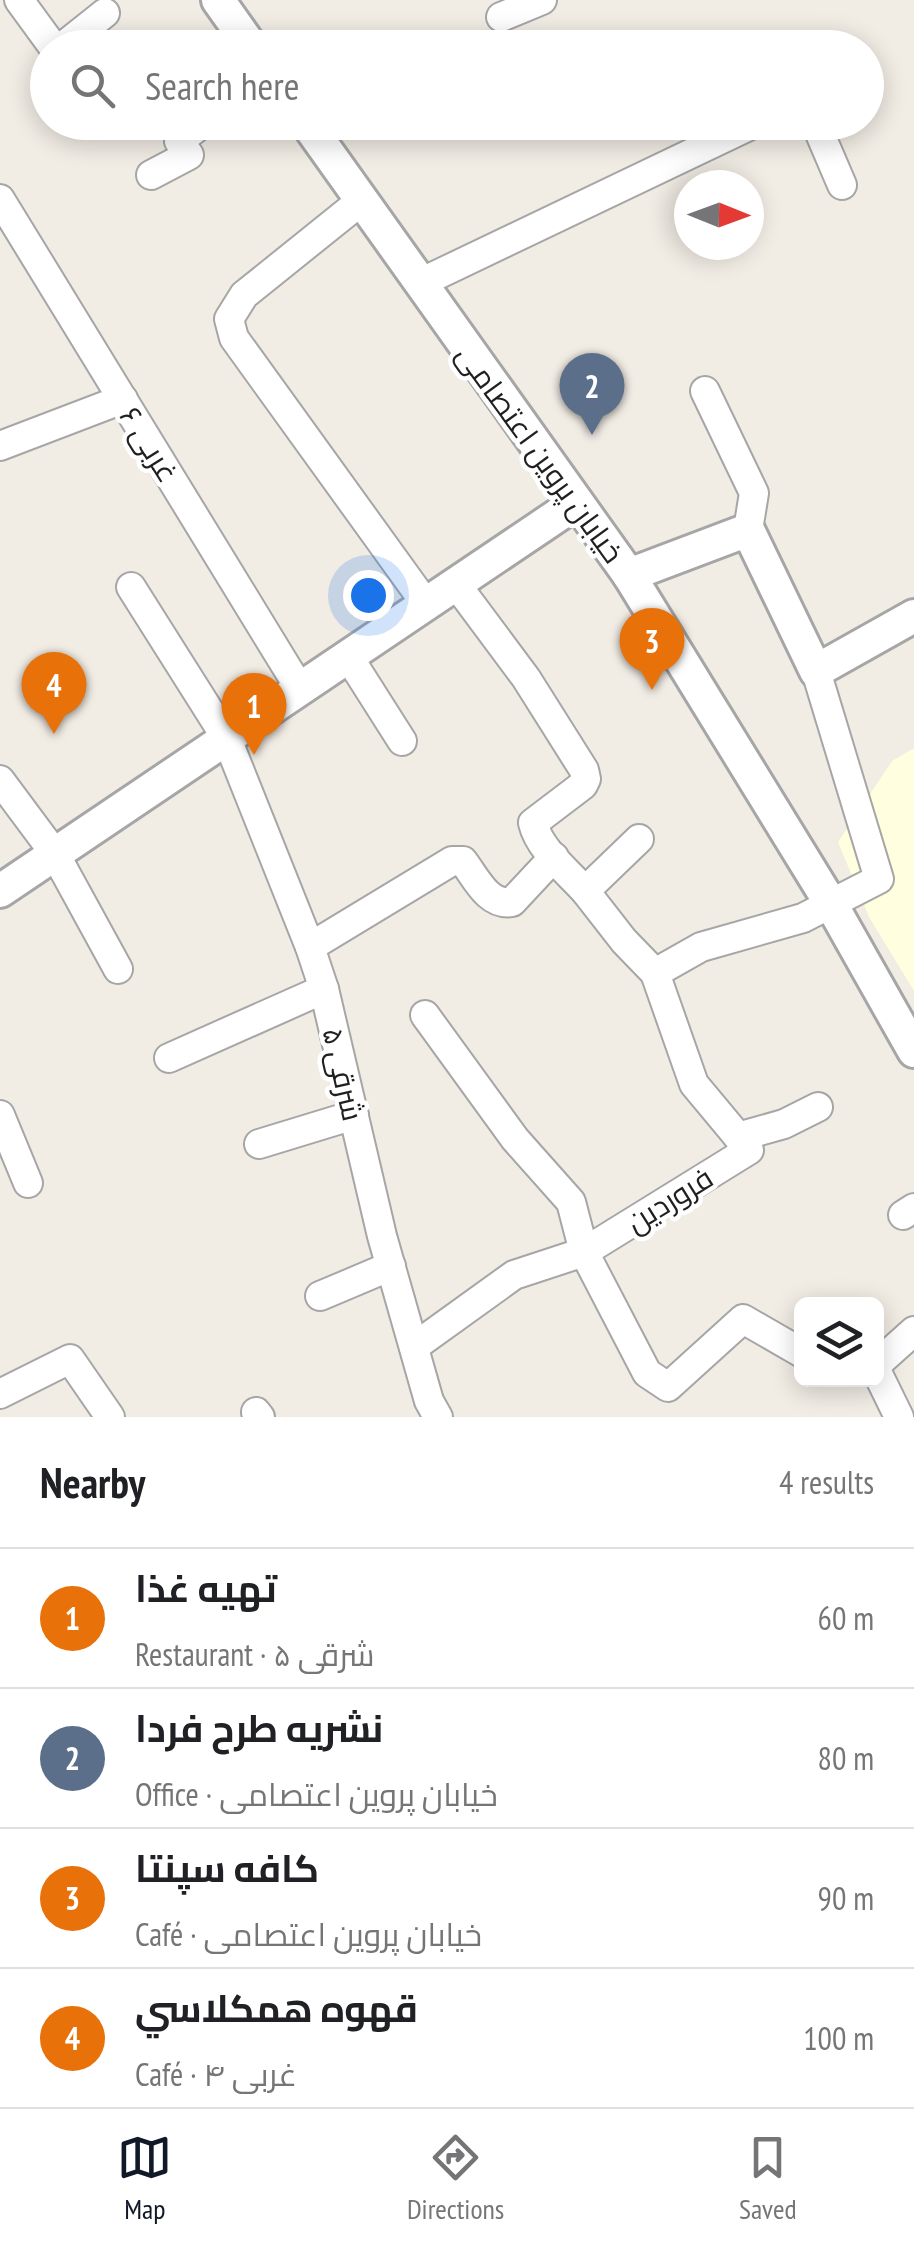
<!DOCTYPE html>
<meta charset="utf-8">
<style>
body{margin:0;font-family:"PT Sans Narrow",Cairo,sans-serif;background:#f2f2f2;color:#202124}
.controls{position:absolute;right:30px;bottom:30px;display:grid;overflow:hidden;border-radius:15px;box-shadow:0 5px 25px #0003}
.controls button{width:90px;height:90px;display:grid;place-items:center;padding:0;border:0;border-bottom:2px solid #e0e0e0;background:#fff;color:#202124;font:50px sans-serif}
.compass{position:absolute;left:674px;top:170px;width:90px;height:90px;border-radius:50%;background:#fff;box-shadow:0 5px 25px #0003;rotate:91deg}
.you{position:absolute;left:368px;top:595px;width:35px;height:35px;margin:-25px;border:8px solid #fff;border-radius:50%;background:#1a73e8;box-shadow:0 0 0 15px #1a73e833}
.badge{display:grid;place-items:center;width:65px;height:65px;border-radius:50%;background:#111827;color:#fff;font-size:32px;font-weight:700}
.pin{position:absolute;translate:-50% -82px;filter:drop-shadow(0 2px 5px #0008)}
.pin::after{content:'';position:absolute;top:52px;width:35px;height:30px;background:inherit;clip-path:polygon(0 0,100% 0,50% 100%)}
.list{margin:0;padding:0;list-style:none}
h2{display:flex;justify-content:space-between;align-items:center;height:130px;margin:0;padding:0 40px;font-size:42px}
h2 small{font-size:32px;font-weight:400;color:#757577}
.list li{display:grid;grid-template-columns:65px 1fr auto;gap:30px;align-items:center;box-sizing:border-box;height:140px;padding:0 40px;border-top:2px solid #e0e0e0}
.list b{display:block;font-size:38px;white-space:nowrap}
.list p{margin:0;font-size:32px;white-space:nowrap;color:#757577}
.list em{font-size:32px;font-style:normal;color:#757577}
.icon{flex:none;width:55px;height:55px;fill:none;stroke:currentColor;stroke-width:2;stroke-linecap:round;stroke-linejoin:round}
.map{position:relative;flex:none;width:914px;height:1417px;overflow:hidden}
.search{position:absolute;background:#fff;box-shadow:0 5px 25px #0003;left:30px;right:30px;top:30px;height:110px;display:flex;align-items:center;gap:25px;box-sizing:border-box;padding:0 35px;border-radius:55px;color:#757577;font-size:38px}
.sheet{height:690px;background:#fff}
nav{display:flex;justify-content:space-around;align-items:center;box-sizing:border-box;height:140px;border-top:2px solid #e0e0e0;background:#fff;font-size:28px;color:#757577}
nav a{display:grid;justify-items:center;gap:5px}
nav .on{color:#111827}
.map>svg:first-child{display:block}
</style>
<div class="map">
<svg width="914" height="1417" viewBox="0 0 914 1417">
<rect width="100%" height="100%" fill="#f1ece4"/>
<polygon fill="#fffedf" points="914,748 914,991 869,917 838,842 892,761"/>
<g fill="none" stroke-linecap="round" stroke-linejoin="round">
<g stroke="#a6a6a6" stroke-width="32">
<g id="minor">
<polyline points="19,0 54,48"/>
<polyline points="501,17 542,0"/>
<polyline points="61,48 105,13"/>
<polyline points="815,122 842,185"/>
<polyline points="151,175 189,155 179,141 204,122"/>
<polyline points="0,199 300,689"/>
<polyline points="361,201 244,295 229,319 234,338 426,604"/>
<polyline points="420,283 757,122"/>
<polyline points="705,391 754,493 748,530"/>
<polyline points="0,446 123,399"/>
<path d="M456,584L526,678L584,770L586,779L583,785L533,823C539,849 568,872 585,891"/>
<polyline points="131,587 227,739 310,947 324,989 382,1236 429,1401 438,1417"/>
<polyline points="348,656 402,741"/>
<polyline points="0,780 55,854 118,969"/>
<polyline points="639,839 585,891 624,941 655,973 701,947 803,918 879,879 816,671"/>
<path d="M310,947L452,861H463C476,878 488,906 512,902L554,857"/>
<polyline points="425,1015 515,1139 571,1202 584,1252 647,1373 668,1387 743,1319 802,1353"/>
<polyline points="169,1058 324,989"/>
<polyline points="0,1115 28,1183"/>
<polyline points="738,1137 784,1124 818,1107"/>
<polyline points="259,1144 354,1115"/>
<polyline points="903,1215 914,1208"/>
<polyline points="320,1296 391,1266"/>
<polyline points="414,1347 514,1275 584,1252 749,1150 694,1084 655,973"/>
<polyline points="876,1365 914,1331"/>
<polyline points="876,1370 899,1417"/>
<polyline points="0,1394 70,1359 110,1417"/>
<polyline points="256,1412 260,1417"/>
</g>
</g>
<g stroke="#a6a6a6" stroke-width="38">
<g id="tertiary">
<polyline points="218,0 252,48"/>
<polyline points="306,122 629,575 831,904 914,1051"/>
<polyline points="629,575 748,530 816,671 914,616"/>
<polyline points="0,891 576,503"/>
</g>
</g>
<use href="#minor" stroke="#fff" stroke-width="28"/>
<use href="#tertiary" stroke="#fff" stroke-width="32"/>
</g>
<g text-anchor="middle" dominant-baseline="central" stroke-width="9" stroke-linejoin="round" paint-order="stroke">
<g font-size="30" fill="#1f1f1f" stroke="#fff">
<text transform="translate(150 444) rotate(58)">غربی ۶</text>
<text transform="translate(541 453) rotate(54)">خیابان پروین اعتصامی</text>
<text transform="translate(344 1074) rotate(77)">شرقی ۵</text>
<text transform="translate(669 1199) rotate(-32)">فروردین</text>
</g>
</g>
</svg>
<div class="controls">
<button><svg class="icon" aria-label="layers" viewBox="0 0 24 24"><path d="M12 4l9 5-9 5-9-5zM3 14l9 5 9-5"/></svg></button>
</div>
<svg class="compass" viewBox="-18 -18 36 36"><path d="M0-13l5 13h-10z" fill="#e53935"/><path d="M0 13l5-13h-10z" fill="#757577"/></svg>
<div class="you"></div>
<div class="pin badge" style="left:254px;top:755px;background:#e8710a">1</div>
<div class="pin badge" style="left:592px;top:435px;background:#5c6f8a">2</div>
<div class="pin badge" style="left:652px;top:690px;background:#e8710a">3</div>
<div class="pin badge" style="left:54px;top:734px;background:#e8710a">4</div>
<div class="search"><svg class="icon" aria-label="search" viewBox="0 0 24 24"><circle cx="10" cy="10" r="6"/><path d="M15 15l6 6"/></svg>Search here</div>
</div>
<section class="sheet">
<h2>Nearby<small>4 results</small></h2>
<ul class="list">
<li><span class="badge" style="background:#e8710a">1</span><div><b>تهیه غذا</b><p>Restaurant · شرقی ۵</p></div><em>60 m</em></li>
<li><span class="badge" style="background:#5c6f8a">2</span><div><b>نشریه طرح فردا</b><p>Office · خیابان پروین اعتصامی</p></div><em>80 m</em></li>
<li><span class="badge" style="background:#e8710a">3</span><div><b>کافه سپنتا</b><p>Café · خیابان پروین اعتصامی</p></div><em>90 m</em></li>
<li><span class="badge" style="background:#e8710a">4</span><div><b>قهوه همكلاسي</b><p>Café · غربی ۴</p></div><em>100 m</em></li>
</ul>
</section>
<nav>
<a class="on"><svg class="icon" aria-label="map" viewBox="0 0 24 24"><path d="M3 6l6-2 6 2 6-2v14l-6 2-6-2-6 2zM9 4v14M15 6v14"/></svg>Map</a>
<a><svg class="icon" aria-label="directions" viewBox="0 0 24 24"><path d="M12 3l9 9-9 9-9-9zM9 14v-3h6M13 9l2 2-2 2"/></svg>Directions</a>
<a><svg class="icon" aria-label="saved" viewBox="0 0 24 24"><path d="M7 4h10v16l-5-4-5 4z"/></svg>Saved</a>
</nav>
